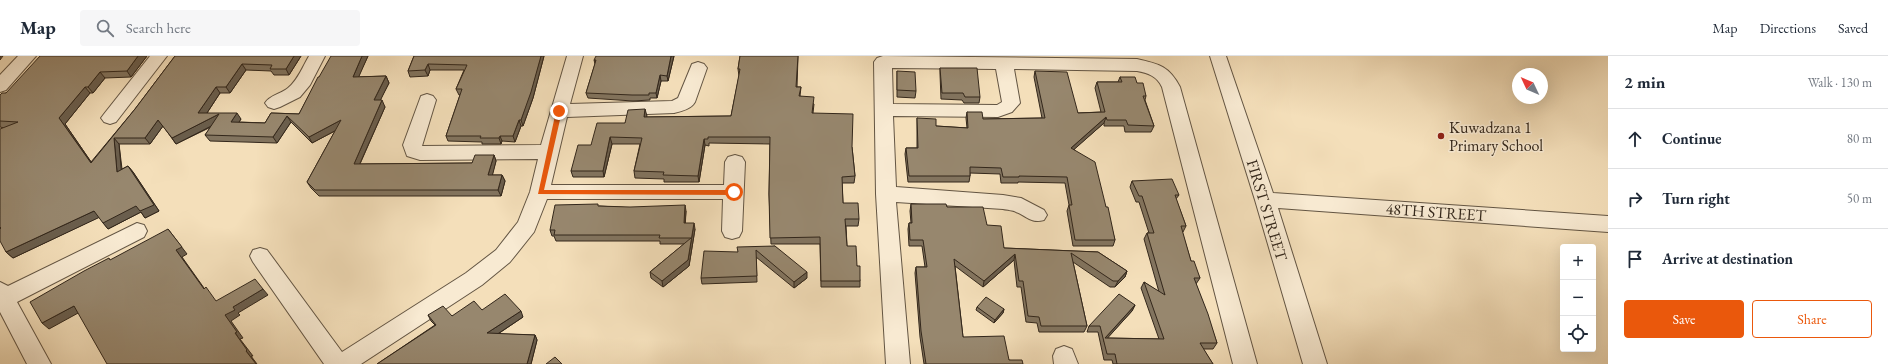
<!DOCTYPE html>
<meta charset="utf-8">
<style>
body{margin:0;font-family:"EB Garamond",serif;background:#f6f6f7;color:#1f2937}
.controls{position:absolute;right:12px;bottom:12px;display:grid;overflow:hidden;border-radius:4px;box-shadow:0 4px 16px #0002}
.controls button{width:36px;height:36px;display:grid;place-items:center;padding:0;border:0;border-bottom:1px solid #e0e1e3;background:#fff;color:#1f2937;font:20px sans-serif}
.compass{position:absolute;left:1512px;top:12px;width:36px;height:36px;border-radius:50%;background:#fff;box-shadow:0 4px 16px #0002;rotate:314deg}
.stop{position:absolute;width:12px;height:12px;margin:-9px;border:3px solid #ea580c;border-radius:50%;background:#fff}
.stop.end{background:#ea580c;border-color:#fff;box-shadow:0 1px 4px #0008}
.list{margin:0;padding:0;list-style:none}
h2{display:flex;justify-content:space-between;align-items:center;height:52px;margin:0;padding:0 16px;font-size:17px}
h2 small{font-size:13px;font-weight:400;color:#747a83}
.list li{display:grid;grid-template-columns:26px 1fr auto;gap:12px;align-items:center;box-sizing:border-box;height:60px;padding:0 16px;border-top:1px solid #e0e1e3}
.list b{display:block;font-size:15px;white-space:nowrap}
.list em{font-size:13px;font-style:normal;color:#747a83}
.actions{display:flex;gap:8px;padding:12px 16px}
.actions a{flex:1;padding:9px 0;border:1px solid #ea580c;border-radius:4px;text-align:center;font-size:14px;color:#ea580c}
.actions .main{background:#ea580c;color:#fff}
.icon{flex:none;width:22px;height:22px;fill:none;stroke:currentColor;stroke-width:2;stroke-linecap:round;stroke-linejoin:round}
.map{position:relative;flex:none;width:1608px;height:308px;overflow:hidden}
header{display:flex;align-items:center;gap:24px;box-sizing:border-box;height:56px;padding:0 20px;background:#fff;border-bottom:1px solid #e0e1e3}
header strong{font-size:19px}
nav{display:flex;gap:22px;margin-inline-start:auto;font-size:14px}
.search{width:280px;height:36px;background:#f6f6f7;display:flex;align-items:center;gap:10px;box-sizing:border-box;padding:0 14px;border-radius:4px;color:#747a83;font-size:15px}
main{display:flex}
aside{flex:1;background:#fff}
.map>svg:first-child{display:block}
</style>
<header>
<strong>Map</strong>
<div class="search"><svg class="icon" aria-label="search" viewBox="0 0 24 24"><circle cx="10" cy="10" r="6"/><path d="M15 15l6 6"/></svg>Search here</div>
<nav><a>Map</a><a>Directions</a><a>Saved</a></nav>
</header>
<main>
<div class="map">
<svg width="1608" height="308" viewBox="0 0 1608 308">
<rect width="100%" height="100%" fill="#f4dfba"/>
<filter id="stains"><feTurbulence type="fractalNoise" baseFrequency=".005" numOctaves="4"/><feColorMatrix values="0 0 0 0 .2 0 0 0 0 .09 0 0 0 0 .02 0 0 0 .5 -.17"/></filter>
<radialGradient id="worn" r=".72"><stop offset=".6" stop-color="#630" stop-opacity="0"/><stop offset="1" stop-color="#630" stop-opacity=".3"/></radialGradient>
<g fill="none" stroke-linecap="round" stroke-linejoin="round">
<g stroke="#635543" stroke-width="2">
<g id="minor">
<polygon points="18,0 36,0 6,34 0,36 0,19"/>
<polygon points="150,0 167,0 116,66 110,68 104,66 101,62 104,58"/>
<path d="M309,0H325L310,29L300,41L280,51L274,53L268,51L265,47C270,39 281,38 288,32C298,24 303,10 309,0Z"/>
<path d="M567,0H583L570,48L672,45L678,42L692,8L698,6L704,8L707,12L695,46C691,53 682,55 674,57L567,61L551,129H724L725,106L728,101L735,99L742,101L745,106L742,175L739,181L732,183L725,181L722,175L723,143H547L534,176L510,206L482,229L361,308H324L253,206L250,200L253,194L260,192L267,194L342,296L466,217L496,194L518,166L530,136L538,103L420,104L407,100L403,89L421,40L427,38L433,40L436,44L422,90L541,89Z"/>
<path d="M883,0L1137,3C1159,8 1169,10 1180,31L1257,308H1233L1162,31C1157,20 1148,17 1137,15L1014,13L1020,47L1012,56L998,61L893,60L896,131L1003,139L1021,142L1044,154L1047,159L1044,164C1031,168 1027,160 1016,156C1013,154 1007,154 1003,153L896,146L910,308H886L876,138L874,6L877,2ZM892,12L996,13L1002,46L997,49L893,48Z"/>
<polygon points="1210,0 1226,0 1273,137 1608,160 1608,176 1278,152 1327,308 1303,308 1255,144"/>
<polygon points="137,167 144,169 147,175 144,181 17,246 51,308 27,308 0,256 0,226 8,230"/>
<polygon points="1064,290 1072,293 1078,308 1054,308 1053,300 1056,293"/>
</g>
</g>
<use href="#minor" fill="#f8ead2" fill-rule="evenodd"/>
</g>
<g fill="#82745f" stroke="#33271b">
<polygon points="147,0 131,21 105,22 93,37 90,37 65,68 91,106 135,53 175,0 301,0 289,19 274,19 271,15 246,14 230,37 220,37 207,57 241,63 239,66 265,67 271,57 299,58 319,21 368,0 358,21 386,20 389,27 380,44 385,51 360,108 472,107 494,99 496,105 492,119 502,119 505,125 501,140 319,140 311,132 307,126 335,75 312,87 291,66 277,87 210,85 205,79 211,71 176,88 163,70 150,88 119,88 122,113 128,110 133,116 159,155 145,162 141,156 108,173 99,161 13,202 6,196 1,172 4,72 0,71 0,39 6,37"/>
<polygon points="414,0 544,0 533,42 523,70 521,70 515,86 502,85 501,88 482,88 482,86 448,85 446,80 460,39 459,39 456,33 464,14 430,14 428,20 410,21 408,15"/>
<polygon points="674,0 668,25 661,25 657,42 650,42 650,44 633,45 588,42 586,37 595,8 594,4"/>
<polygon points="740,0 798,0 797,31 801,31 800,40 814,48 813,57 852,91 855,120 854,127 842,127 843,147 859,163 858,170 846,170 847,190 857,210 860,225 860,231 821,231 820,188 771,188 769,138 770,88 709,87 709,90 705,89 699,126 664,126 664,123 635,122 634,115 640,88 612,88 604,121 573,121 571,115 591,89 625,67 647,60 646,61 731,60 739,20 738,13"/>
<polygon points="940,12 980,41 979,47 964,47 962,44 941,43 940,18"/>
<polygon points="897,15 916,35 915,42 897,41"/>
<polygon points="1035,15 1078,57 1101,56 1095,32 1097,26 1118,26 1120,21 1137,27 1146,40 1145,44 1154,70 1151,76 1125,76 1124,70 1104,70 1104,67 1074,93 1106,151 1115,184 1113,190 1073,190 1067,155 1069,149 1065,127 1018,126 1018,127 1001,127 1000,118 970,117 970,120 969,126 908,126 905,98 906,92 917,92 917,62 936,70 967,72 966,62 967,56 983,63 1042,62 1034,21"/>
<polygon points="1132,125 1179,139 1176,143 1186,170 1183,176 1182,176 1191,205 1200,222 1196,228 1217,287 1213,293 1203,293 1213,308 1113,308 1112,304 1104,304 1098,276 1087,276 1089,270 1135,249 1132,255 1107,282 1159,283 1141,232 1144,226 1159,236 1144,183 1147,177 1149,177 1139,146 1136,146 1130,131"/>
<polygon points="911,148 947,151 987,169 1004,192 1098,196 1127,215 1125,221 1115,231 1110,231 1073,206 1087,270 1084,276 1039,276 1037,267 1026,266 1021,231 1017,231 1014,204 983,231 955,210 963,281 1009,304 1023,308 924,308 920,281 915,217 916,211 925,211 922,190 909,190 908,173 909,167 911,167 910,155"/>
<polygon points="599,150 686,155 685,167 695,173 689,210 663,231 651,222 650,216 684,188 660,188 660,185 556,185 554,180 552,180 550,174"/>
<polygon points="775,190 807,222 794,232 756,201 757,226 702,228 701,222 738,196"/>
<polygon points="977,251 1004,253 1003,257 994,267 976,254"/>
<polygon points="482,254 523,261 498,278 535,279 537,284 531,308 377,308 435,269 431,265 428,259 452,260"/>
</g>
<g fill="#6a5e4d" stroke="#33271b">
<polygon points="0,0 3,0 0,4"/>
<polygon points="138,0 147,0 131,21 127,15"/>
<polygon points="294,0 301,0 289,19 286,13"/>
<polygon points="362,0 368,0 356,27 353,21"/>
<polygon points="541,0 544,0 533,42 523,70 521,64"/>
<polygon points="671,0 674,0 668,25 667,20"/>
<polygon points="242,8 246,14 230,37 226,31"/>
<polygon points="428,8 430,14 428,20 425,14"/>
<polygon points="100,16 105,22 93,37 88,31"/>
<polygon points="660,19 661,25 657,42 656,37"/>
<polygon points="386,20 389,27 377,51 374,44"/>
<polygon points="85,31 90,37 65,68 96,113 91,107 59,62"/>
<polygon points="216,31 220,37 203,63 198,57"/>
<polygon points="382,44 385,51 357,114 354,108"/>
<polygon points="645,53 647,60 645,67 644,61"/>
<polygon points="237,57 241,63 235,72 231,66"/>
<polygon points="219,58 223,64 176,88 172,82"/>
<polygon points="287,60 291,66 277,87 273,81"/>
<polygon points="1106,61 1104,67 1069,98 1071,92"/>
<polygon points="158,64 163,70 150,88 145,82"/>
<polygon points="341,64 344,70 312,87 309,81"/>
<polygon points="519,64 521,70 515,86 513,80"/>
<polygon points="500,80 502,85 501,88 499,82"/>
<polygon points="610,81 612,88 604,121 603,115"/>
<polygon points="114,82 119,88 122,122 117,116"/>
<polygon points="704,83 705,89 699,126 698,120"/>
<polygon points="494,99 496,105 491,125 488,119"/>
<polygon points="128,110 133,116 159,155 145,162 141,156 108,173 103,167"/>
<polygon points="502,119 505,125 501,140 498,134"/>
<polygon points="685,149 686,155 685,173 684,167"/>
<polygon points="94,155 100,161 13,202 6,196"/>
<polygon points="694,167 695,173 689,210 663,231 662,225 688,204"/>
<polygon points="168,173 187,198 182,201 209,239 204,233 176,194"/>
<polygon points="1015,198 1014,204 983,231 984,225"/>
<polygon points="1127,215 1125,221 1115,231 1118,225"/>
<polygon points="807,216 807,222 794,232 794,226"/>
<polygon points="263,233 268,239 238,257 240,259 231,265 243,282 240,283 253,300 251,300 257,308 256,308 246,295 225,259 233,251"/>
<polygon points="1135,249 1132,255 1104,286 1105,282"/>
<polygon points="74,250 80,256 49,273 42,267"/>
<polygon points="1004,253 1003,257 994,267 995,264"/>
<polygon points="521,255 523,261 490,283 487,277"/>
<polygon points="535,279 537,284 531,308 527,308"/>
</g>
<g fill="#97876e" stroke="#33271b">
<polygon points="40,0 138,0 127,15 100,16 88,31 85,31 59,62 91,107 135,53 175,0 294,0 286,13 270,13 272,9 242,8 226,31 216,31 198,57 237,57 231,66 265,67 271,57 299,58 318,21 319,21 331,0 362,0 353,21 386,20 374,44 382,44 354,108 472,107 475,99 494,99 488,119 502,119 498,134 315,134 307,126 341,64 309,81 287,60 273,81 205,79 219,58 172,82 158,64 145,82 114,82 117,116 128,110 154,149 140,155 136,150 103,167 94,155 6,196 0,185 0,173 1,172 0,171 0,73 18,66 0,65 0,39 2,37 6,37"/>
<polygon points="414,0 541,0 531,36 521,64 519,64 513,80 500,80 499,82 480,82 481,80 446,80 462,33 456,33 467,9 428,8 425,14 408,15"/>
<polygon points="596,0 671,0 667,20 660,19 656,37 649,37 649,39 632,39 586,37 596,4 594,4"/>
<polygon points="740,0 798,0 796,31 801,31 799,40 814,41 812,57 853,58 852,91 855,120 842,121 843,147 858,147 859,163 845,163 847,190 856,190 857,210 860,210 860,225 821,225 820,181 770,182 769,138 770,81 708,81 708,83 704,83 698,120 663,119 664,116 634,115 642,82 610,81 603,115 571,115 578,89 591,89 597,67 625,67 628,54 645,53 644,61 731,60 740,13 738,13"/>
<polygon points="940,12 977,12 980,41 965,41 963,37 942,37"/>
<polygon points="897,15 915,16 916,35 897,34"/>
<polygon points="1035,15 1067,16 1078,57 1105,56 1097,26 1122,26 1120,21 1135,21 1137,27 1143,27 1146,40 1143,40 1154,70 1128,69 1126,64 1107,64 1106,61 1071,92 1095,106 1106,151 1108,151 1115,184 1075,184 1069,149 1072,149 1067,121 1019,120 1019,121 1003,121 1001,112 970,111 970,120 909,120 906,92 918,92 917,62 936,63 936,70 968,72 967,56 982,56 983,63 1045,62"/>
<polygon points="1172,123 1179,139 1175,139 1186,170 1181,170 1191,205 1194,205 1200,222 1194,222 1208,258 1217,287 1200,287 1213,308 1117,308 1115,298 1107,298 1100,270 1089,270 1119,238 1135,249 1105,282 1164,283 1144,226 1165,239 1147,177 1154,177 1142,140 1139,140 1132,125"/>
<polygon points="598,148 598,150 630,151 685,149 684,167 694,167 688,204 662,225 650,216 691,182 659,182 660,179 554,179 555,174 550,174 555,149"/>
<polygon points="911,148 946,148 947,151 983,151 987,169 1001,170 1004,192 1098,196 1127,215 1118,225 1113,225 1071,197 1087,270 1041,270 1039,261 1028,260 1023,225 1019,225 1015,198 984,225 954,203 963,281 1004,280 1009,304 1022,304 1023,308 926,308 921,275 916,211 927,211 923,184 910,184 909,167 912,167"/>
<polygon points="168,173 182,191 176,194 204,233 206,231 216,245 255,223 263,233 233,251 235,254 225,259 237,276 235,277 247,294 246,295 256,308 107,308 74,250 42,267 30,246 84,215 109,202 110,204"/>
<polygon points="775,190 807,216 794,226 756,194 757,220 701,222 704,195 738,196 737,191"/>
<polygon points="505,238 521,255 487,277 535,279 527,308 377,308 436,269 428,259 443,250 452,260 474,245 482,254"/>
<polygon points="986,241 1004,253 995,264 977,251"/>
<polygon points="555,301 562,308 546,308"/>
</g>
<polygon fill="#ea580c" points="559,53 562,55 544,134 734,134 737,136 734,139 538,138 556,55"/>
<circle fill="#8f2418" stroke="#f8ead2" stroke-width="1.5" cx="1441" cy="80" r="4"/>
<g text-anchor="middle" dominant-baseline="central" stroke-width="3" stroke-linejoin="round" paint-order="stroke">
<g font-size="16" fill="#33271b" stroke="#f8ead2" text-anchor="start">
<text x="1449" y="71">Kuwadzana 1<tspan x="1449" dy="18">Primary School</tspan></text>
</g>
<g font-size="16" fill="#33271b" stroke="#f8ead2">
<text transform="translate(1267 154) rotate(73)">FIRST STREET</text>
<text transform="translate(1436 156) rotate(4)">48TH STREET</text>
</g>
</g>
<rect width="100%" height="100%" filter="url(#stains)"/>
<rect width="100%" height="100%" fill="url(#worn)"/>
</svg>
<div class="controls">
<button>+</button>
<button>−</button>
<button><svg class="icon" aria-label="locate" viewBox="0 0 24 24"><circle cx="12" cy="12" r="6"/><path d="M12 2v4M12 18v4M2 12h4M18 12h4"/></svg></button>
</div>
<svg class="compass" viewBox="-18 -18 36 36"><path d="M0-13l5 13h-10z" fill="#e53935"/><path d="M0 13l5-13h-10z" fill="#747a83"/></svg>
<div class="stop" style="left:734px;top:136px"></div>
<div class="stop end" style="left:559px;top:55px"></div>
</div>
<aside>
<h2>2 min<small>Walk · 130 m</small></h2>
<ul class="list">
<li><svg class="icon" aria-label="ahead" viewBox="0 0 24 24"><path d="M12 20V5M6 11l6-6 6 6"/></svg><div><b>Continue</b></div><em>80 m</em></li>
<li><svg class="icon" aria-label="right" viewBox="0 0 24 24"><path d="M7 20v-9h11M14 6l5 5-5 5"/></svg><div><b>Turn right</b></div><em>50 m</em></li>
<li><svg class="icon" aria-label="arrive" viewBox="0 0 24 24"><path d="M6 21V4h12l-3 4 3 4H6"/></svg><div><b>Arrive at destination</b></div></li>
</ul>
<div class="actions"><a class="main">Save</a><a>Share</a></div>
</aside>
</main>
